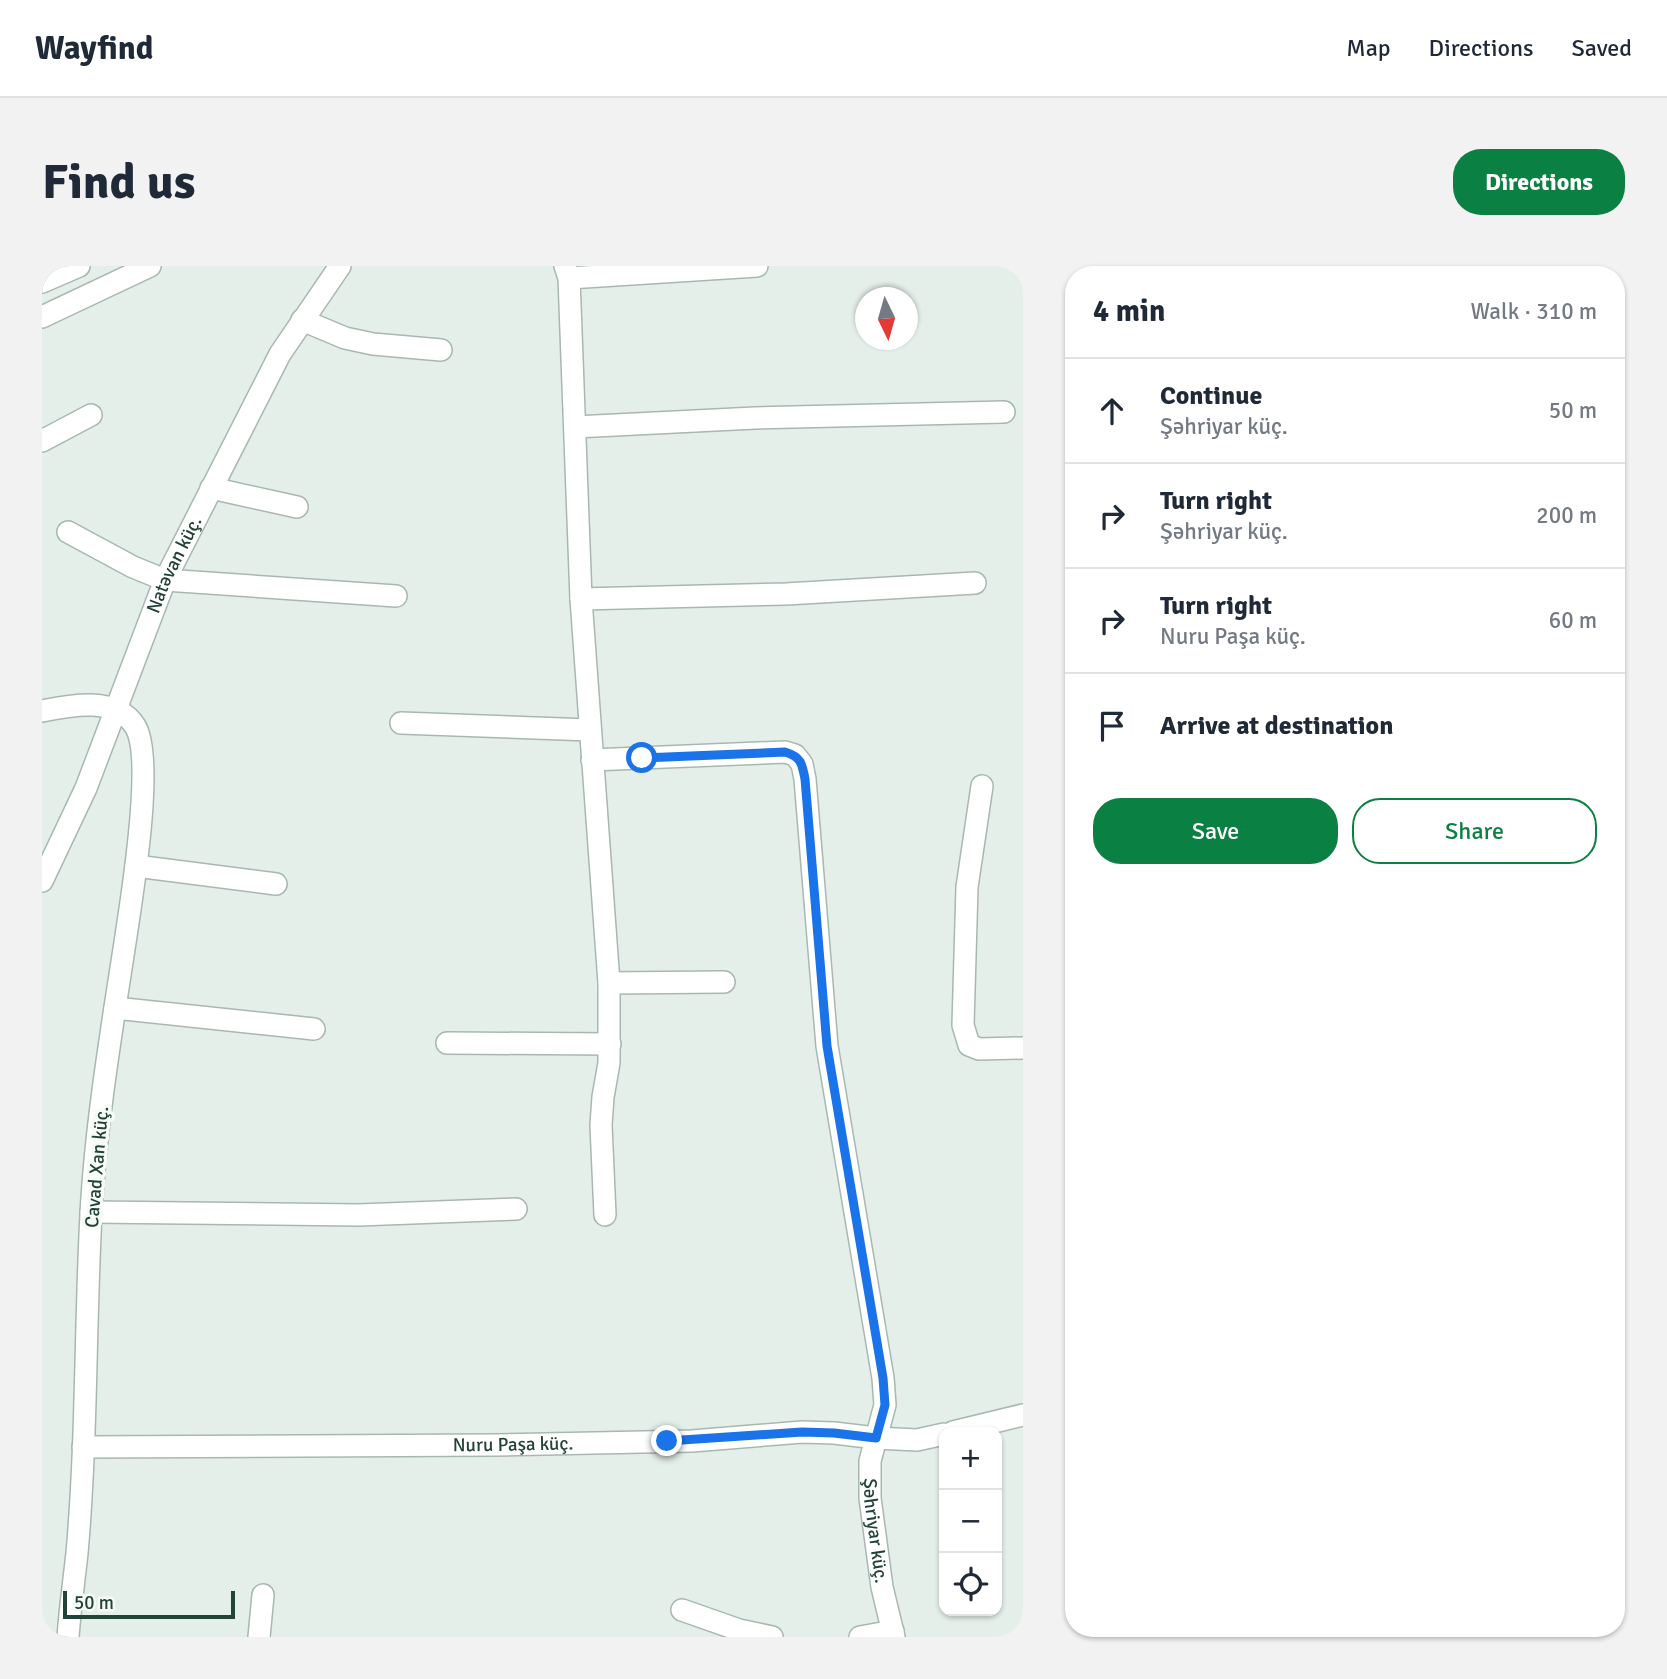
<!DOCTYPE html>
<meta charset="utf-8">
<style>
body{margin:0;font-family:Signika,sans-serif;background:#f2f2f3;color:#1f2937}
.controls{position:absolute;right:21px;bottom:21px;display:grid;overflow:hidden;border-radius:14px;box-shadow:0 2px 5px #0004}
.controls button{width:63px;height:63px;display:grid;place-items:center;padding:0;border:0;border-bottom:2px solid #e0e1e3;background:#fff;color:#1f2937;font:35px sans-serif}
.compass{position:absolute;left:813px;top:21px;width:63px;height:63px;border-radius:50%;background:#fff;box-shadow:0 2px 5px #0004;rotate:175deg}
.scale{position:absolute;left:21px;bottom:18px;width:172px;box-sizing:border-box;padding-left:7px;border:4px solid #234238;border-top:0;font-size:19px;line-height:24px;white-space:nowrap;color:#234238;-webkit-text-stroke:5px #f6fbf8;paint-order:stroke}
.stop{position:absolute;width:21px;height:21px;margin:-16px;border:5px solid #1a73e8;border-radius:50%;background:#fff}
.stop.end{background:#1a73e8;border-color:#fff;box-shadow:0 2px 7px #0008}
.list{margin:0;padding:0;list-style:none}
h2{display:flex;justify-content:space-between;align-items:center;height:91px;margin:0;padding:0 28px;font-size:30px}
h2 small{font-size:23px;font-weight:400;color:#747a83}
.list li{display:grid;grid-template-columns:46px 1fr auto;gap:21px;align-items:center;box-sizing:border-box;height:105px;padding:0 28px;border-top:2px solid #e0e1e3}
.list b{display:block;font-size:26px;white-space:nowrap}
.list p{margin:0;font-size:23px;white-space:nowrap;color:#747a83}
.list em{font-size:23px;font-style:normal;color:#747a83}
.actions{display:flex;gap:14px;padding:21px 28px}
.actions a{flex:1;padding:16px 0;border:2px solid #0b8043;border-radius:28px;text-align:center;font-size:24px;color:#0b8043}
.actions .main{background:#0b8043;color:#fff}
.icon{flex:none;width:38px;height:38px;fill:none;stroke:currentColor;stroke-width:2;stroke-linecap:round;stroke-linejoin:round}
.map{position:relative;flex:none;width:981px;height:1371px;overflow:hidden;border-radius:28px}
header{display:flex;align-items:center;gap:42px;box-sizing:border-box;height:98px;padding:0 35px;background:#fff;border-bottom:2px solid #e0e1e3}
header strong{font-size:33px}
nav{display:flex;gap:38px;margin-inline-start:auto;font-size:24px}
.intro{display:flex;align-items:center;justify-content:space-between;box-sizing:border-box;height:168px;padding:0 42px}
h1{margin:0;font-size:49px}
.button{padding:18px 32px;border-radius:28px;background:#0b8043;color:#fff;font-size:24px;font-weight:700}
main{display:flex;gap:42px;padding:0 42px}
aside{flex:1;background:#fff;border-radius:28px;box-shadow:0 2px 5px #0004}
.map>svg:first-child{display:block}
</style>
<header>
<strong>Wayfind</strong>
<nav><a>Map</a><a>Directions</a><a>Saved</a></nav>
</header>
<div class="intro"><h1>Find us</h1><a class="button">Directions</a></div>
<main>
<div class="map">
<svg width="981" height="1371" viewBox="0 0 981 1371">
<rect width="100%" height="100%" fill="#e5efea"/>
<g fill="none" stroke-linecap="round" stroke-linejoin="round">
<g stroke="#a7b8b1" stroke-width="24">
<g id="minor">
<polyline points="523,0 527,12 539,333 567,717 567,797 561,831 559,859 563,949"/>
<polyline points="527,12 715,0"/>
<polyline points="0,16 37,0"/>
<polyline points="0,51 108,0"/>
<polyline points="260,54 303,72 331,78 399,84"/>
<polyline points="533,161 713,152 962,146"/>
<polyline points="0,175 49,149"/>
<polyline points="169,222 255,241"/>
<polyline points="26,266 91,301 123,314 354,330"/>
<polyline points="539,333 744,328 933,317"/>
<path d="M0,445C29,439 74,430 93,460C113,492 90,629 84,670C70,762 54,855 49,948C43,1061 45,1174 35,1287C32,1315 28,1343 26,1371"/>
<polyline points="359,457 548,464"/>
<path id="s1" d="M550,494L743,486L753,489L760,498L763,513L785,780L841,1112L843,1139L828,1195V1232L840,1321L852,1371"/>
<polyline points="940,520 925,621 921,759 927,779 937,783 981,782"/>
<polyline points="94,600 234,618"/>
<path id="s2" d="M0,615L44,522L123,314L238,88L298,0"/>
<polyline points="567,717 682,716"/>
<polyline points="73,742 272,763"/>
<polyline points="405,777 568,778"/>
<polyline points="49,946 317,949 474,943"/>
<polyline points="911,1166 981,1149"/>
<path id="s3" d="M41,1181L452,1179L650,1175L760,1166L792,1167L834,1172L875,1174L902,1168"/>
<polyline points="640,1344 697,1364 730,1371"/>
<polyline points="217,1371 221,1329"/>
<polyline points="818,1371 851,1365"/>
</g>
</g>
<use href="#minor" stroke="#fff" stroke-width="21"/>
</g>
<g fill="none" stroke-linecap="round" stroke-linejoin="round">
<path stroke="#1a73e8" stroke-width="9" d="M600,492L743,486C759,491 760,497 763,513L785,780L841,1112L843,1139L834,1172L792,1167L760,1166L625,1175"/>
</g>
<g text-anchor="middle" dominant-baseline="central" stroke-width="7" stroke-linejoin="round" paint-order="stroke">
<g font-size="19" fill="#234238" stroke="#f6fbf8">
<text stroke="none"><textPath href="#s2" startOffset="343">Natəvan küç.</textPath></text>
<text transform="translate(55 901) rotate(-85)">Cavad Xan küç.</text>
<text stroke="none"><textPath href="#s3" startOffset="430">Nuru Paşa küç.</textPath></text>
<text stroke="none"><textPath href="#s1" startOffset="990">Şəhriyar küç.</textPath></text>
</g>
</g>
</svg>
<div class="controls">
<button>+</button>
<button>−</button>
<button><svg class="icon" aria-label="locate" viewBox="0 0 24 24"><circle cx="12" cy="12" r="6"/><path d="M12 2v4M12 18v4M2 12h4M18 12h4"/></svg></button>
</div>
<svg class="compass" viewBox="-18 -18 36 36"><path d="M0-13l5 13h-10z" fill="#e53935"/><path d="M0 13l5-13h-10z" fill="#747a83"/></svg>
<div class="scale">50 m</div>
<div class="stop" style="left:600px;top:492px"></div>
<div class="stop end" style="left:625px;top:1175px"></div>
</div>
<aside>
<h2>4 min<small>Walk · 310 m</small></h2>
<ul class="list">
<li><svg class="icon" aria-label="ahead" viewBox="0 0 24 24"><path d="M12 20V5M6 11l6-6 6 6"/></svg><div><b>Continue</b><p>Şəhriyar küç.</p></div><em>50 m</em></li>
<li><svg class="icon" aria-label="right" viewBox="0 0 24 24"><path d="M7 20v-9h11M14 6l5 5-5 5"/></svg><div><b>Turn right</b><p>Şəhriyar küç.</p></div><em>200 m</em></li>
<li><svg class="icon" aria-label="right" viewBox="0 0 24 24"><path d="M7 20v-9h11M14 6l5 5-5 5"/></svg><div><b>Turn right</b><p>Nuru Paşa küç.</p></div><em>60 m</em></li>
<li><svg class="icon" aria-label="arrive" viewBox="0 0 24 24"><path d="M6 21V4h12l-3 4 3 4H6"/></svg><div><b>Arrive at destination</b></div></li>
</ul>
<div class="actions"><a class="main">Save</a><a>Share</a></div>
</aside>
</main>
